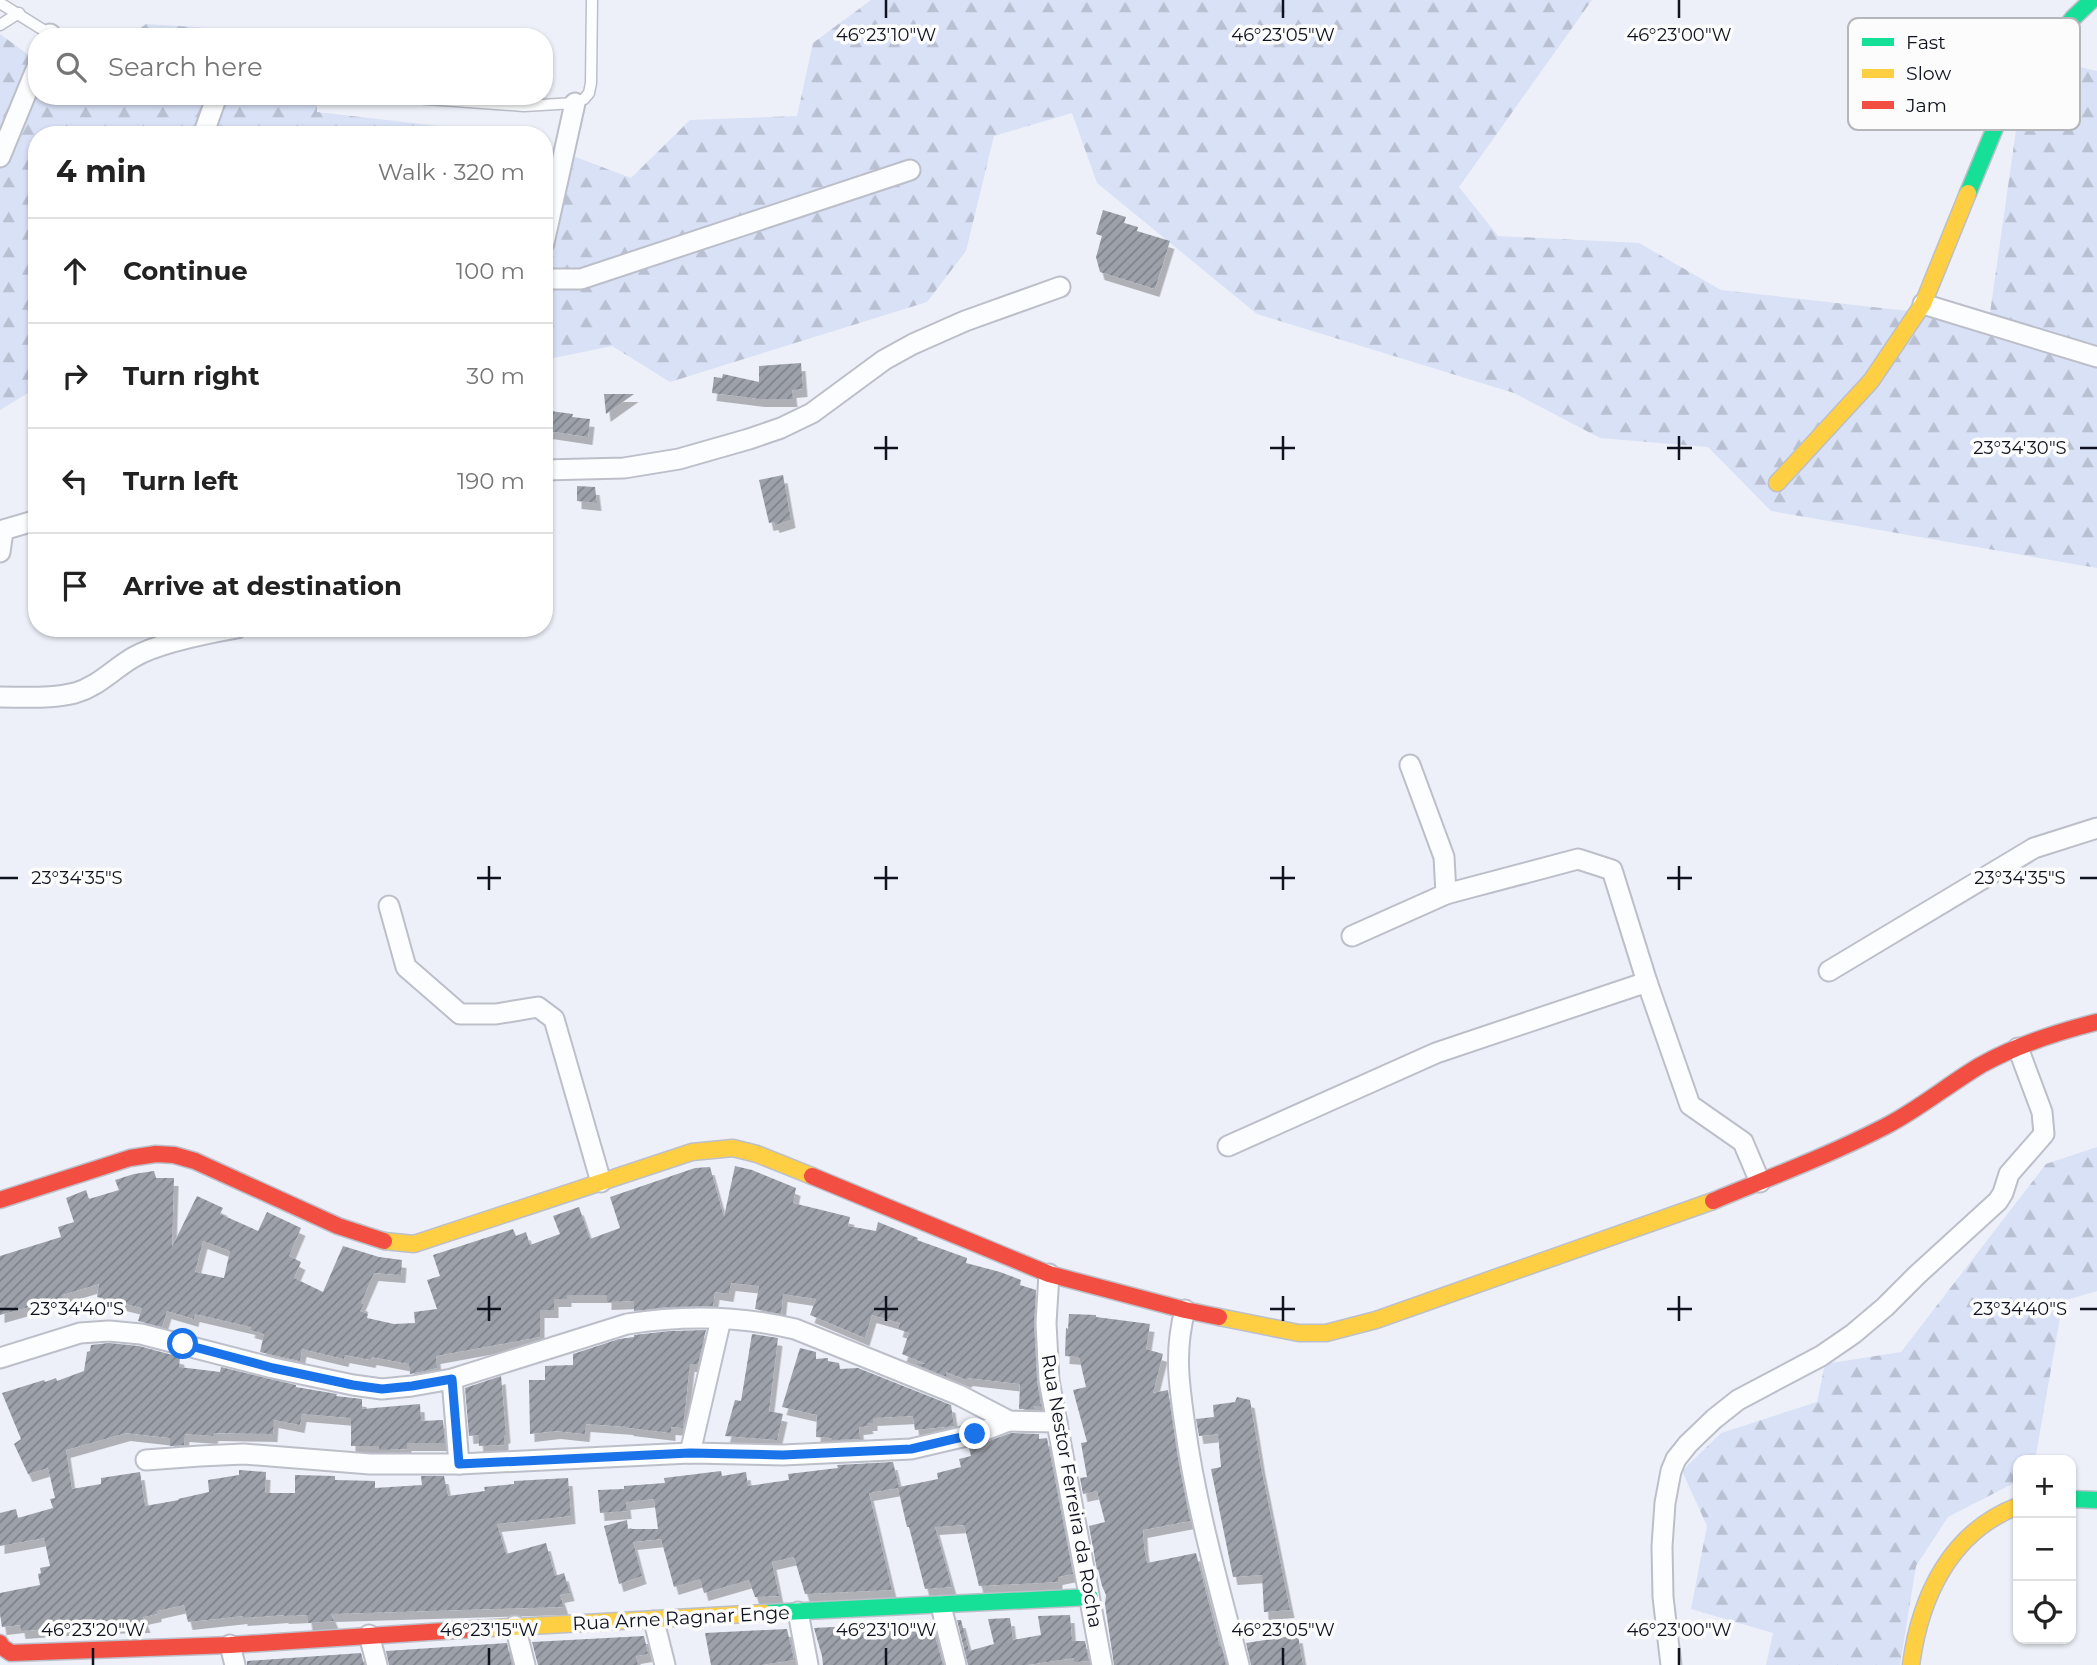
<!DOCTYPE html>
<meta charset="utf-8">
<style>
body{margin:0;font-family:Montserrat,sans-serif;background:#f2f2f2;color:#222}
.controls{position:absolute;right:21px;bottom:21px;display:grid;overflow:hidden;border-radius:14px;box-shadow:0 2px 5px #0004}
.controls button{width:63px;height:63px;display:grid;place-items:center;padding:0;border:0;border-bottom:2px solid #e0e0e0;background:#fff;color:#222;font:35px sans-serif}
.stop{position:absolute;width:21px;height:21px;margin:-16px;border:5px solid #1a73e8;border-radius:50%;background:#fff}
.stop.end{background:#1a73e8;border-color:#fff;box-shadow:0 2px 7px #0008}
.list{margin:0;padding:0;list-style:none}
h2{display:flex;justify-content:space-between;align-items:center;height:91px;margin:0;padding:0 28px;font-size:30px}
h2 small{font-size:23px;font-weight:400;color:#767676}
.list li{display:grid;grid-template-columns:46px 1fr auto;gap:21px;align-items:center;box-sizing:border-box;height:105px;padding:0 28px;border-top:2px solid #e0e0e0}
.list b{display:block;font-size:26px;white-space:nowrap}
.list em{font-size:23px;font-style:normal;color:#767676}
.icon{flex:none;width:38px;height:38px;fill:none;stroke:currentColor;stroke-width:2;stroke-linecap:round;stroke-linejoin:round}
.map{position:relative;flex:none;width:2097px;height:1665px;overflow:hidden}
.search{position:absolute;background:#fff;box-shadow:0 2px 5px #0004;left:28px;top:28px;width:525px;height:77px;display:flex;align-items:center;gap:18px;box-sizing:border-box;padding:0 24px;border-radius:28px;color:#767676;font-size:26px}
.panel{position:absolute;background:#fff;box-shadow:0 2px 5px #0004;left:28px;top:126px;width:525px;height:511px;border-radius:28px}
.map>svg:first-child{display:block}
</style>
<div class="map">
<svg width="2097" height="1665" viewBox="0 0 2097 1665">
<defs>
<pattern id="forest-firs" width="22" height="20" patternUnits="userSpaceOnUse" patternTransform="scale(1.75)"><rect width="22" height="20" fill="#d9e1f6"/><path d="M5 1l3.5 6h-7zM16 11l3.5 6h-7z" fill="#b9c0d2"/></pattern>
<pattern id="building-hatch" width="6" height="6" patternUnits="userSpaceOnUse" patternTransform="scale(1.75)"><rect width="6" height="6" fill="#9da1aa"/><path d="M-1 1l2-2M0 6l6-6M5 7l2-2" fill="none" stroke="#7e828a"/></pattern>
<filter id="shadow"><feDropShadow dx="4.5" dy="8" stdDeviation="0" flood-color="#0004"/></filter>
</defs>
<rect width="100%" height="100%" fill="#edf0f8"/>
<g fill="url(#forest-firs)">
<polygon points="871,0 1592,0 1459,187 1498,236 1639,243 1721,290 1989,320 2018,116 2080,67 2097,71 2097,568 1771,511 1708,447 1600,438 1514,393 1257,314 1097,183 1072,113 994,136 966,251 927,302 670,382 612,346 544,360 544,145 631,178 690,120 797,116 813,43"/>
<polygon points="146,24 319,35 319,37 128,37"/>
<polygon points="0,34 37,61 37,96 317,96 317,112 517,135 37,135 37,391 28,393 0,410"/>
<polygon points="2097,1147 2097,1291 2063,1301 2035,1460 2018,1460 2018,1481 1948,1517 1916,1566 1900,1665 1766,1665 1773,1633 1691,1609 1707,1526 1682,1471 1721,1433 1817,1402 1825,1364 1901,1352 2046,1164"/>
</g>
<g fill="url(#building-hatch)" fill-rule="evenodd" filter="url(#shadow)">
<polygon points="1103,210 1126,217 1124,223 1138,227 1137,231 1170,241 1155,289 1100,272 1096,257 1102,236 1096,234"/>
<polygon points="801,363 803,389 792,390 793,399 760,399 712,393 714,377 722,378 723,374 759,382 759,366"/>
<polygon points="604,394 634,394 606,414"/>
<polygon points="550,411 573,414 572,417 590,419 588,437 548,431"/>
<polygon points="783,475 791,520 775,525 774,522 769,523 759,480"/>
<polygon points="577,486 595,487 597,503 577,501"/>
<path d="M735,1166L752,1170L796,1188L793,1203L850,1217L848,1226L876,1231L878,1222L918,1238L917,1240L967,1258L966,1263L1000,1272L1021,1280L1020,1285L1036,1290L1034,1324L1037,1381L1041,1406H1034L1035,1409H1019L1020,1384L968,1378L967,1380L946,1372L947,1377L915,1364H926L902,1354L909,1333L898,1329L900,1323L872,1315L865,1338L810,1315L816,1299L783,1294L781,1314L755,1309L759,1286L731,1283L729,1294L715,1292L713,1306L668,1307L634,1311V1301L607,1302V1295H567V1299H554V1310H540V1337L436,1356L437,1368L410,1374L409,1364L372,1357L371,1360L345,1355L344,1359L302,1349L300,1361L260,1352L264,1334L250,1330L251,1327L195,1314L194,1319L167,1311L162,1327L138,1321L142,1308L97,1297L99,1284L62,1295L63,1298L40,1306L39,1304L0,1315V1256L61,1237L58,1227L74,1222L66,1198L86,1190L89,1199L119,1190L115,1180L134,1174L154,1171L156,1178H174L172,1247L197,1196L223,1208L220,1214L258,1231L267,1212L301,1228L289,1256L301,1262L294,1278L323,1292L343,1246L379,1257L402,1260L401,1275L374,1273L361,1303L364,1304L360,1311L368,1314L367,1318L394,1324L415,1323L414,1312L437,1309L427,1280L440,1276L433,1255L513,1229L516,1236L526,1232L530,1245L560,1234L553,1216L579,1207L590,1239L620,1228L610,1197L695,1168L710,1167L724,1217ZM203,1241L230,1251L224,1278L195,1272Z"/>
<polygon points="1069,1314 1096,1315 1096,1317 1150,1324 1146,1349 1163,1354 1153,1393 1168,1390 1178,1459 1190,1521 1143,1530 1144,1547 1147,1563 1196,1553 1220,1647 1222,1647 1226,1665 1114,1665 1105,1604 1106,1595 1102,1586 1098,1569 1097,1570 1089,1526 1105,1522 1097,1491 1083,1494 1080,1478 1087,1477 1081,1443 1087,1442 1073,1390 1086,1387 1079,1357 1065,1356 1066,1328 1068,1329"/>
<polygon points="706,1330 698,1364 690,1364 683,1428 671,1427 671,1433 629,1428 629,1427 586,1424 585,1434 556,1431 530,1434 529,1380 545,1380 545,1366 573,1365 573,1354 619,1339 634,1337 634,1335 670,1331"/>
<polygon points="752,1334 778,1338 769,1411 783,1414 777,1440 725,1436 735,1400 741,1401"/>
<polygon points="109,1343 139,1346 180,1357 179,1367 220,1372 221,1367 296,1385 296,1387 337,1394 336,1396 362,1399 362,1409 420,1404 421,1421 443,1420 445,1443 407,1443 407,1449 379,1450 379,1446 351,1446 351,1418 302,1414 300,1425 274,1420 273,1434 214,1433 213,1436 185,1434 184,1445 170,1446 170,1438 126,1433 66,1450 72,1489 101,1484 101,1478 140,1472 145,1506 179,1500 178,1499 209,1492 208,1480 239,1475 239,1470 266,1472 265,1493 295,1493 295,1475 335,1476 335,1480 375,1481 375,1488 422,1485 421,1476 444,1476 448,1496 485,1491 484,1487 514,1484 514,1481 568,1478 571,1516 497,1524 506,1554 546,1543 555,1576 564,1573 570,1593 560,1595 564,1607 331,1614 334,1621 308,1623 307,1615 284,1616 284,1615 243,1618 243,1616 188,1622 184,1605 157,1611 157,1614 143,1617 146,1625 91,1626 21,1631 20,1625 2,1627 0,1614 0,1593 40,1585 38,1574 41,1573 40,1568 50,1566 44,1538 0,1546 0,1513 16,1509 18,1518 53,1508 50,1499 55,1498 48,1468 28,1474 14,1444 21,1439 2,1393 44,1380 45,1382 56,1378 57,1381 84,1371 87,1352 90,1351 91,1345"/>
<polygon points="800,1348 816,1352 816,1359 828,1358 828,1361 839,1363 840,1369 858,1368 951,1405 954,1426 915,1430 913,1416 873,1418 873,1423 868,1423 869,1426 859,1427 860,1439 832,1440 832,1438 816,1437 817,1415 782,1407"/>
<polygon points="501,1376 506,1435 504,1436 504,1445 479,1446 478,1435 469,1436 465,1388"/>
<polygon points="1237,1397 1250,1400 1261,1467 1290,1610 1264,1612 1262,1575 1233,1577 1211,1469 1221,1467 1218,1434 1199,1436 1196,1419 1214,1417 1213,1405 1235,1402"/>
<polygon points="1011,1433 1039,1434 1039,1439 1047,1438 1073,1574 1058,1577 1058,1582 979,1586 964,1525 935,1527 952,1587 925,1589 909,1527 907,1527 898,1488 869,1493 892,1590 805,1594 794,1557 772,1562 779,1596 755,1597 749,1580 704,1593 700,1579 674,1587 661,1539 633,1542 642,1576 619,1584 604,1526 627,1520 628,1529 658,1529 654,1499 626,1502 627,1511 600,1513 598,1490 624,1489 624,1486 665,1483 664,1478 721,1471 722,1476 746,1472 748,1486 789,1480 788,1474 838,1468 837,1465 893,1462 899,1487 938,1479 937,1473 961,1467 959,1459 971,1456 969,1448"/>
<polygon points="1070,1615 1072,1641 1085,1641 1089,1661 1074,1662 1074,1658 1027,1665 968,1665 957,1620 961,1620 969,1651 994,1644 988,1619 1010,1618 1013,1640 1041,1635 1038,1616"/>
<polygon points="931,1622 943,1665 823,1665 822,1656 814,1628"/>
<polygon points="787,1629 794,1660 761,1665 711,1665 705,1633"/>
<polygon points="1298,1635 1303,1665 1251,1665 1246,1643"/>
<polygon points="644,1636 648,1654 636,1656 638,1665 538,1665 532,1642"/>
<polygon points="507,1643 512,1665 389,1665 386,1651"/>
<polygon points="361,1653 364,1665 247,1665 247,1661"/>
</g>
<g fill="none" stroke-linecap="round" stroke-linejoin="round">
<g stroke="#bcbfc9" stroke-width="13">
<g id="lane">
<polyline points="0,3 53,36"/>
<polyline points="0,25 19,13"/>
<polyline points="386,96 524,106 575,103 584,99 589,93 591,83 592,0"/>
</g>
</g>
<g stroke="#bcbfc9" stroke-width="23">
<g id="street">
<polyline points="49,37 50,34"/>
<polyline points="203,135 217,96"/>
<polyline points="0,157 37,67"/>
<polyline points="544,243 575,103"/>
<polyline points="544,279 581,279 910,170"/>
<polyline points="1923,304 2097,357"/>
<polyline points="544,470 624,468 679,459 749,439 781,428 812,413 884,360 913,344 965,321 1060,287"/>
<polyline points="0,531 37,520"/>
<polyline points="0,552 3,531"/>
<path d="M0,697C24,697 51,699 75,693C99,686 113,669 134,657C158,643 209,633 237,628"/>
<polyline points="1446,894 1578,859 1612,870 1647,982 1690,1105 1743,1142 1760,1182"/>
<polyline points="389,906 406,967 460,1014 496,1014 538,1007 554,1019 601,1182"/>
<polyline points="1352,936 1446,894 1444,857 1410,765"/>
<polyline points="1829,971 2034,848 2097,828"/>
<polyline points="1228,1146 1436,1053 1647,982"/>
<polyline points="1049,1274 1046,1323 1049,1380 1102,1665"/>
<path d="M1185,1310C1174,1351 1179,1385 1185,1426C1196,1507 1219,1586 1239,1665"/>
<path d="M0,1358L80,1333L109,1331L141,1334L273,1368L353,1385L382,1389L412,1386L452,1379L627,1324C682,1315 741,1316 795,1329L959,1395L1009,1421L1057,1422"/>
<polyline points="452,1379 459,1464"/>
<polyline points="690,1453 721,1319"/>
<polyline points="146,1460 200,1456 244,1454 370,1464 459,1464 690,1453 783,1455 911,1449 975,1434 1009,1421"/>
<polyline points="941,1606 956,1665"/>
<polyline points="798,1612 808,1665"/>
<polyline points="654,1621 665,1665"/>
<polyline points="515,1626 525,1665"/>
<polyline points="369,1635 377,1665"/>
<polyline points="230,1645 235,1665"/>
<polyline points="1671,1665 1663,1597 1662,1546 1665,1503 1671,1471 1676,1459 1688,1444 1714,1419 1738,1400 1821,1356 1853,1334 1885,1307 1917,1275 1998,1201 2003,1193 2009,1174 2044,1134 2042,1112 2018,1048"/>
</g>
</g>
<g stroke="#bcbfc9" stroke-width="19">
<g id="fast">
<polyline points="1968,193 2004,106 2073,18 2092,0"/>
<polyline points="2071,1499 2097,1500"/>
<polyline points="765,1613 1090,1597"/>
</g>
</g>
<g stroke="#bcbfc9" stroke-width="19">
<g id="slow">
<polyline points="1777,483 1871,381 1923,304 1968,193"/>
<polyline points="384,1241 414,1244 692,1152 733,1148 757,1154 812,1176"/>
<polyline points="1219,1317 1299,1333 1326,1333 1376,1320 1713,1201"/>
<polyline points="475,1629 765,1613"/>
<path d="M1911,1665C1920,1597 1950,1532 2018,1506"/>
</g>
</g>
<g stroke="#bcbfc9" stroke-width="19">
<g id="jam">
<polyline points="812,1176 1049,1274 1185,1310 1219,1317"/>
<polyline points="0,1200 130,1158 156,1154 174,1155 195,1161 338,1226 384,1241"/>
<path d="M1713,1201C1771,1177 1830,1155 1886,1126C1919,1109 1949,1084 1981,1065C2017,1045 2057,1032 2097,1022"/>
<polyline points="0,1643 2,1647 11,1653 230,1645 475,1629"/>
</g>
</g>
<use href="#lane" stroke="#fcfdfe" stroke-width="10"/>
<use href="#street" stroke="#fcfdfe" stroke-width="19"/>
<use href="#fast" stroke="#16e098" stroke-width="16"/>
<use href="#slow" stroke="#ffcf43" stroke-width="16"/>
<use href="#jam" stroke="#f24e42" stroke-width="16"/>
</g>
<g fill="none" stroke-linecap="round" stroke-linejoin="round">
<polyline stroke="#1a73e8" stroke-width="9" points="183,1344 273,1368 353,1385 382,1389 412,1386 452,1379 459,1464 690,1453 783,1455 911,1449 975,1434"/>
</g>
<path fill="none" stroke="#0f131f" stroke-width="2.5" d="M886,0V18M1283,0V18M1679,0V18M886,436V460M1283,436V460M1679,436V460M874,448H898M1270,448H1295M1667,448H1692M2080,448H2097M489,866V890M886,866V890M1283,866V890M1679,866V890M0,878H18M477,878H501M874,878H898M1270,878H1295M1667,878H1692M2080,878H2097M489,1296V1321M886,1296V1321M1283,1296V1321M1679,1296V1321M0,1309H18M477,1309H501M874,1309H898M1270,1309H1295M1667,1309H1692M2080,1309H2097M93,1648V1665M489,1648V1665M886,1648V1665M1283,1648V1665M1679,1648V1665"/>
<g text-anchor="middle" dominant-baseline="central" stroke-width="7" stroke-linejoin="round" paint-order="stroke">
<g font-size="19" fill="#0f131f" stroke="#fcfcfc">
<text transform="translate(1072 1491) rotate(80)">Rua Nestor Ferreira da Rocha</text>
<text transform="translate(681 1618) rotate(-3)">Rua Arne Ragnar Enge</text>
</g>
</g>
<rect x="1848" y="18" width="232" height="112" rx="10" fill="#fcfcfc" stroke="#b5b6ba" stroke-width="2"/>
<rect x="1862" y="38" width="32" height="8" fill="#16e098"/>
<rect x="1862" y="69" width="32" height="9" fill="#ffcf43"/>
<rect x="1862" y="101" width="32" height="8" fill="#f24e42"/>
<g font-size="19" fill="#0f131f">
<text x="1906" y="49">Fast</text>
<text x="1906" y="80">Slow</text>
<text x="1906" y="112">Jam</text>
</g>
<g font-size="18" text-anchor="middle" fill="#0f131f" stroke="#fcfcfc" stroke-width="7" stroke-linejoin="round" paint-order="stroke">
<text x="886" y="41">46°23'10"W</text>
<text x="1283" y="41">46°23'05"W</text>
<text x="1679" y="41">46°23'00"W</text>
<text x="2020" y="454">23°34'30"S</text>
<text x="77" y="884">23°34'35"S</text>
<text x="2020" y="884">23°34'35"S</text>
<text x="77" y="1315">23°34'40"S</text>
<text x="2020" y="1315">23°34'40"S</text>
<text x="93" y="1636">46°23'20"W</text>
<text x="489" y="1636">46°23'15"W</text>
<text x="886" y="1636">46°23'10"W</text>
<text x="1283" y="1636">46°23'05"W</text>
<text x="1679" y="1636">46°23'00"W</text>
</g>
</svg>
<div class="controls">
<button>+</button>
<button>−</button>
<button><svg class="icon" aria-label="locate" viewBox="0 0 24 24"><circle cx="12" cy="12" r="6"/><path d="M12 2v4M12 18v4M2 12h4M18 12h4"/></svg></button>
</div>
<div class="stop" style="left:183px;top:1344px"></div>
<div class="stop end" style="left:975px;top:1434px"></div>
<div class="search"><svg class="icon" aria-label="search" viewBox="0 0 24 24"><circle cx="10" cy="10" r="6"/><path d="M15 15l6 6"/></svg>Search here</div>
<section class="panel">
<h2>4 min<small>Walk · 320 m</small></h2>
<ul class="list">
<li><svg class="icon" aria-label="ahead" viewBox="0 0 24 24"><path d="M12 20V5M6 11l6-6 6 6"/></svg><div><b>Continue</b></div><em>100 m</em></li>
<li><svg class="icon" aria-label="right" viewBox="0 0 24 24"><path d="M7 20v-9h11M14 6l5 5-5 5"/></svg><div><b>Turn right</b></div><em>30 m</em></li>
<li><svg class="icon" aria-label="left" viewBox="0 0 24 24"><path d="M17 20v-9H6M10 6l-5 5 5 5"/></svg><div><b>Turn left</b></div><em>190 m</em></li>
<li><svg class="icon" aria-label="arrive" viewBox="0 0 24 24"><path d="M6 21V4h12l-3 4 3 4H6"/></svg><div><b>Arrive at destination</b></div></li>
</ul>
</section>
</div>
